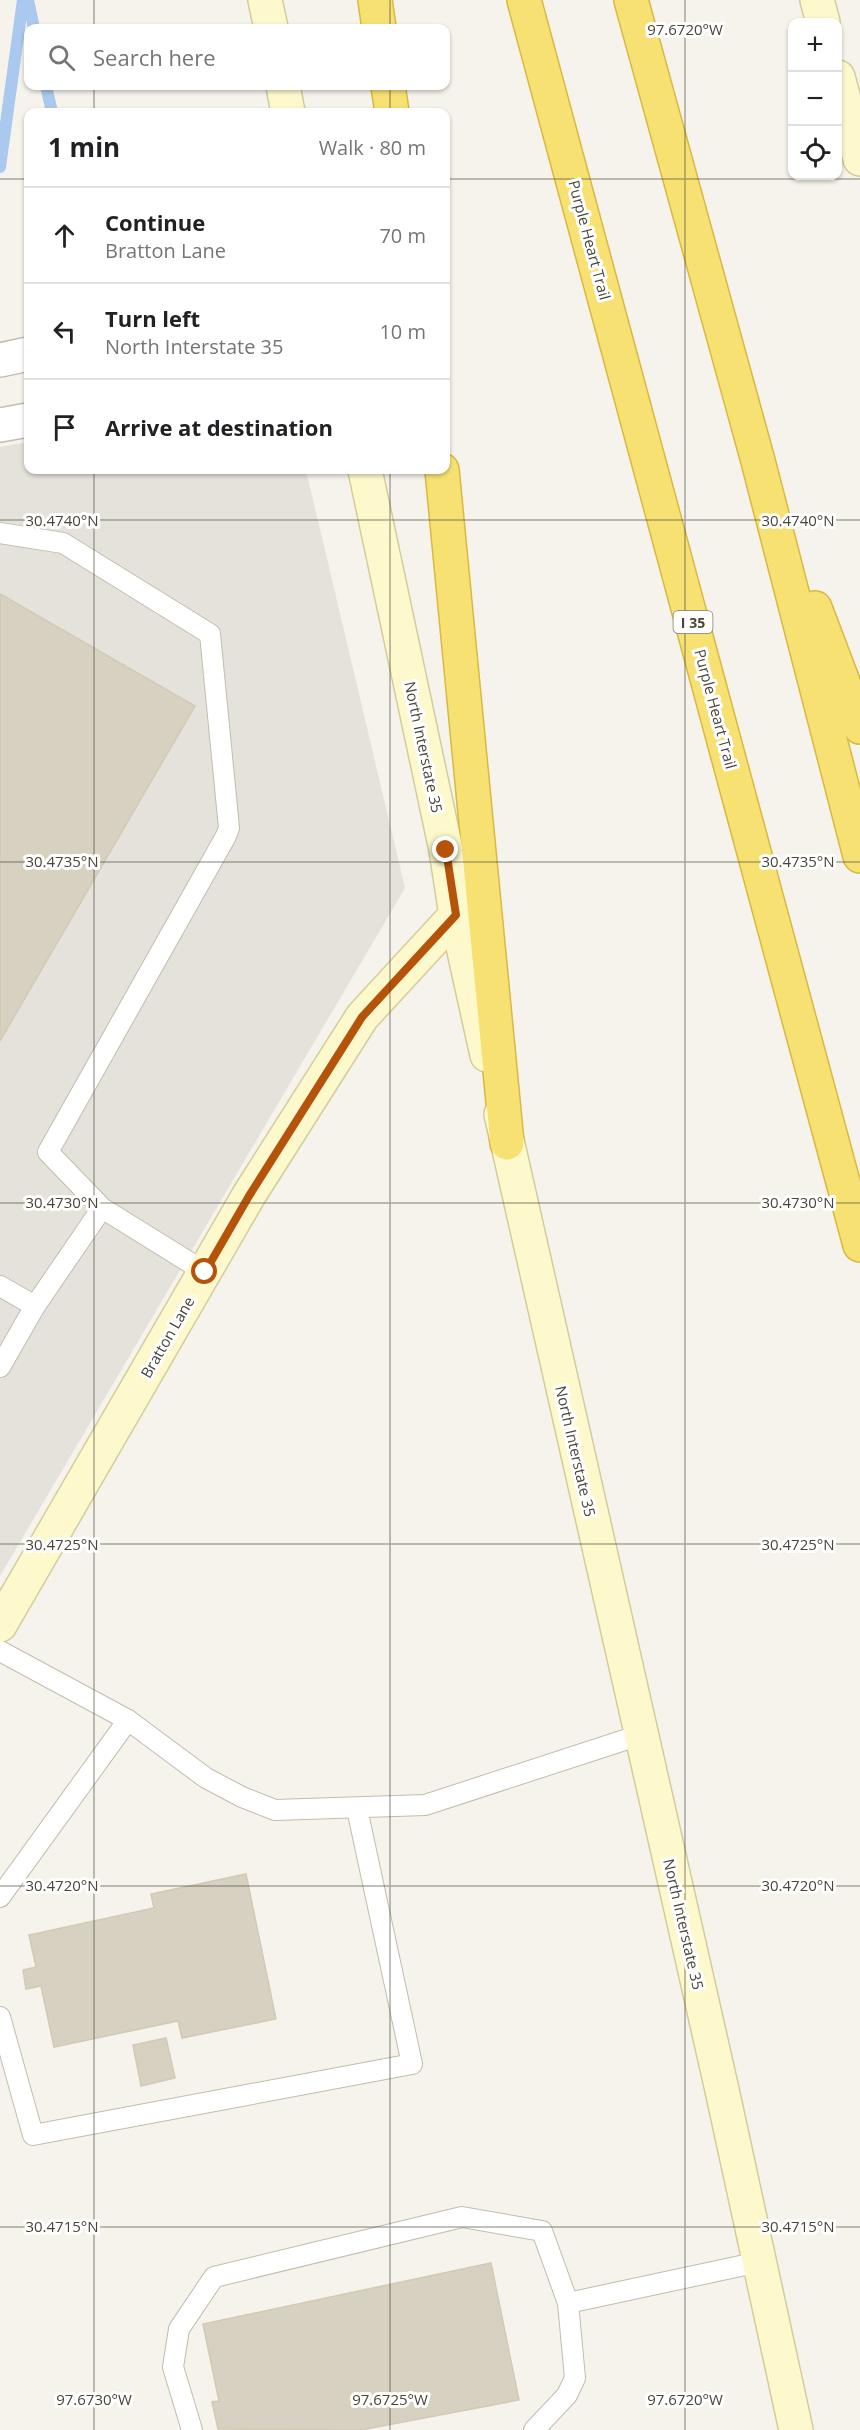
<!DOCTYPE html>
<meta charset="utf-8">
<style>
body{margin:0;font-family:"Open Sans",sans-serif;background:#f2f2f2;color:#202124}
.controls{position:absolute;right:18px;top:18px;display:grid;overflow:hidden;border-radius:12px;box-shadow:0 2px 4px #0004}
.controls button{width:54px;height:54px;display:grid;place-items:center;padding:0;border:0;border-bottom:2px solid #e0e0e0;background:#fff;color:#202124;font:30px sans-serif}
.stop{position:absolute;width:18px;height:18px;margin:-14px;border:4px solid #b45309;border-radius:50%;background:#fff}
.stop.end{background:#b45309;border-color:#fff;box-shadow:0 2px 6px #0008}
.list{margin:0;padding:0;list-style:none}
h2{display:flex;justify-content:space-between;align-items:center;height:78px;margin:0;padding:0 24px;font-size:26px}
h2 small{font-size:20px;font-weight:400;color:#757577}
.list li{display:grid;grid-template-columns:39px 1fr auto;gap:18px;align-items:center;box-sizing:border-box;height:96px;padding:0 24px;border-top:2px solid #e0e0e0}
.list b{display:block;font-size:22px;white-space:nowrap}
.list p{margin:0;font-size:20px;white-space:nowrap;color:#757577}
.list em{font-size:20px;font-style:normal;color:#757577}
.icon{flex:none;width:33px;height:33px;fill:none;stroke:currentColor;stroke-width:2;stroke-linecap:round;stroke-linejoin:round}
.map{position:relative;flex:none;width:860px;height:2430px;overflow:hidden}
.search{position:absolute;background:#fff;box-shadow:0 2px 4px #0004;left:24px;top:24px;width:426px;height:66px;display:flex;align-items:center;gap:15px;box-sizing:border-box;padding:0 21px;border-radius:12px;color:#757577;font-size:22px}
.panel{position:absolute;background:#fff;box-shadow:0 2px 4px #0004;left:24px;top:108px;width:426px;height:366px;border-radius:12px}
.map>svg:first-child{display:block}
</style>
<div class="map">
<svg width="860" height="2430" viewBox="0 0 860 2430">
<rect width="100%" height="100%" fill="#f5f3eb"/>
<polygon fill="#e5e2dc" points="28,442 28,470 306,470 405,888 0,1576 0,447"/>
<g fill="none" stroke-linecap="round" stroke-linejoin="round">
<g stroke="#abc8ee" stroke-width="12">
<polyline points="28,0 34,28"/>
<polyline points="46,86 52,112"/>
<polyline points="0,167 23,0"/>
</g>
</g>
<g fill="#d6d1c1" stroke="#d1cab4" stroke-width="1.5">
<polygon points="0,594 195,706 0,1041"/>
<polygon points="246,1874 276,2019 182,2038 178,2021 54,2047 41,1986 26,1989 23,1970 36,1967 29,1935 154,1908 151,1894"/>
<polygon points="166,2038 175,2078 141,2086 133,2045"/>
<polygon points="491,2263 519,2400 361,2430 218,2429 212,2402 219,2401 203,2324"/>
</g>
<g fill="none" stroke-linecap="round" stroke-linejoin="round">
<g stroke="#c0bdae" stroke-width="22">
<g id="lane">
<polyline points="0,533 63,543 210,634 229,828 226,836 48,1152 102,1208 205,1272"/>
<polyline points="0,1286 35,1306 102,1208"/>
<polyline points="0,1367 35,1306"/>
<polyline points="0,1651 128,1720 206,1778 242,1797 275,1810 425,1805 640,1735"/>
<polyline points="0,1897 128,1720"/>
<polyline points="0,2017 33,2135 412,2064 357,1809"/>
<polyline points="568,2303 759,2262"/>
<polyline points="192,2430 173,2367 179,2329 214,2277 462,2217 542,2231 568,2303 575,2378 567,2395 534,2430"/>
</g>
</g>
<g stroke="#c0bdae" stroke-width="36">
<g id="street">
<polyline points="0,360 28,354"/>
<polyline points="0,425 28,420"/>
</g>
</g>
<g stroke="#d3cd9c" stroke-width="36">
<g id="secondary">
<polyline points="265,0 271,28"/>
<polyline points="817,0 823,22"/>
<polyline points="838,77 860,159"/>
<polyline points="283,86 288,112"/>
<polyline points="365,470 446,850 456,915 487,1055"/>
<polyline points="501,1114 722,2090 796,2430"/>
<polyline points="0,1625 249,1195 362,1017 456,915"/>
</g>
</g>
<g stroke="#d8b942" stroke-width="36">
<g id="highway">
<polyline points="375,0 379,28"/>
<polyline points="524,0 860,1245"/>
<polyline points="631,0 758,461 860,856"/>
<polyline points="388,86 392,112"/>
<polyline points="442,470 507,1143"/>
<polyline points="815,608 860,727"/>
</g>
</g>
<use href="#lane" stroke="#fff" stroke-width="20"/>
<use href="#street" stroke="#fff" stroke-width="33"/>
<use href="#secondary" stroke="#fdf9cd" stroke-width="33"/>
<use href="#highway" stroke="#f8e173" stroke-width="33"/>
</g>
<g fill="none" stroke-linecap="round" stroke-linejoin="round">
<polyline stroke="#b45309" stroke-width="8" points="205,1272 249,1196 362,1017 456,915 446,850"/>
</g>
<path fill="none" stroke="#494539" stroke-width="1.5" stroke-opacity="0.45" d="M94,0V28M390,0V28M685,0V2430M94,86V112M390,86V112M0,179H28M446,179H860M94,470V2430M390,470V2430M0,520H860M0,862H860M0,1203H860M0,1544H860M0,1886H860M0,2227H860"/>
<g text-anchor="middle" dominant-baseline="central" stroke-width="6" stroke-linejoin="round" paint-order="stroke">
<rect fill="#fff" stroke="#807d74" stroke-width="1.5" x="673.5" y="611" width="39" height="22" rx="4.5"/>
<g font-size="14" font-weight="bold" fill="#494539">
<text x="693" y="622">I 35</text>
</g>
<g font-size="15" fill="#494539" stroke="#fff">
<text transform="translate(590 240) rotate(75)">Purple Heart Trail</text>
<text transform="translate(716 709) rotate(75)">Purple Heart Trail</text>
<text transform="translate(424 747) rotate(78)">North Interstate 35</text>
<text transform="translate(167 1337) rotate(-60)">Bratton Lane</text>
<text transform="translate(576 1451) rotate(77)">North Interstate 35</text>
<text transform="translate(684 1924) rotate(77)">North Interstate 35</text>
</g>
</g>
<g font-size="15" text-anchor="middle" fill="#494539" stroke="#fff" stroke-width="6" stroke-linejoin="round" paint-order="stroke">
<text x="685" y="35">97.6720°W</text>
<text x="62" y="526">30.4740°N</text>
<text x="798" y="526">30.4740°N</text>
<text x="62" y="867">30.4735°N</text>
<text x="798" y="867">30.4735°N</text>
<text x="62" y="1208">30.4730°N</text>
<text x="798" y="1208">30.4730°N</text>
<text x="62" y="1550">30.4725°N</text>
<text x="798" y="1550">30.4725°N</text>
<text x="62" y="1891">30.4720°N</text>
<text x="798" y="1891">30.4720°N</text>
<text x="62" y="2232">30.4715°N</text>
<text x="798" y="2232">30.4715°N</text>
<text x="94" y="2405">97.6730°W</text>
<text x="390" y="2405">97.6725°W</text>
<text x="685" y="2405">97.6720°W</text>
</g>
</svg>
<div class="controls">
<button>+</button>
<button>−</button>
<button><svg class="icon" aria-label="locate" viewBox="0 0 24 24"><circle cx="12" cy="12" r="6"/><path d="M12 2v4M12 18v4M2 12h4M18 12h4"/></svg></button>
</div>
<div class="stop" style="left:205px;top:1272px"></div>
<div class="stop end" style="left:446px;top:850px"></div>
<div class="search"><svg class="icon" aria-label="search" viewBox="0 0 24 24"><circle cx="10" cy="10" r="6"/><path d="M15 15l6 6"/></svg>Search here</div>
<section class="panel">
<h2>1 min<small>Walk · 80 m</small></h2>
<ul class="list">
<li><svg class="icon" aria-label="ahead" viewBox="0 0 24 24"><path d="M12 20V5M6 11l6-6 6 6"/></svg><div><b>Continue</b><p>Bratton Lane</p></div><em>70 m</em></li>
<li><svg class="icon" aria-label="left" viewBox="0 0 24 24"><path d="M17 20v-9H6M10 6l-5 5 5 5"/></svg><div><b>Turn left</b><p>North Interstate 35</p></div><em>10 m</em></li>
<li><svg class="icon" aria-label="arrive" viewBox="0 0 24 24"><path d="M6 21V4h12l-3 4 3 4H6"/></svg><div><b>Arrive at destination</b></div></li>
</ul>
</section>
</div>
